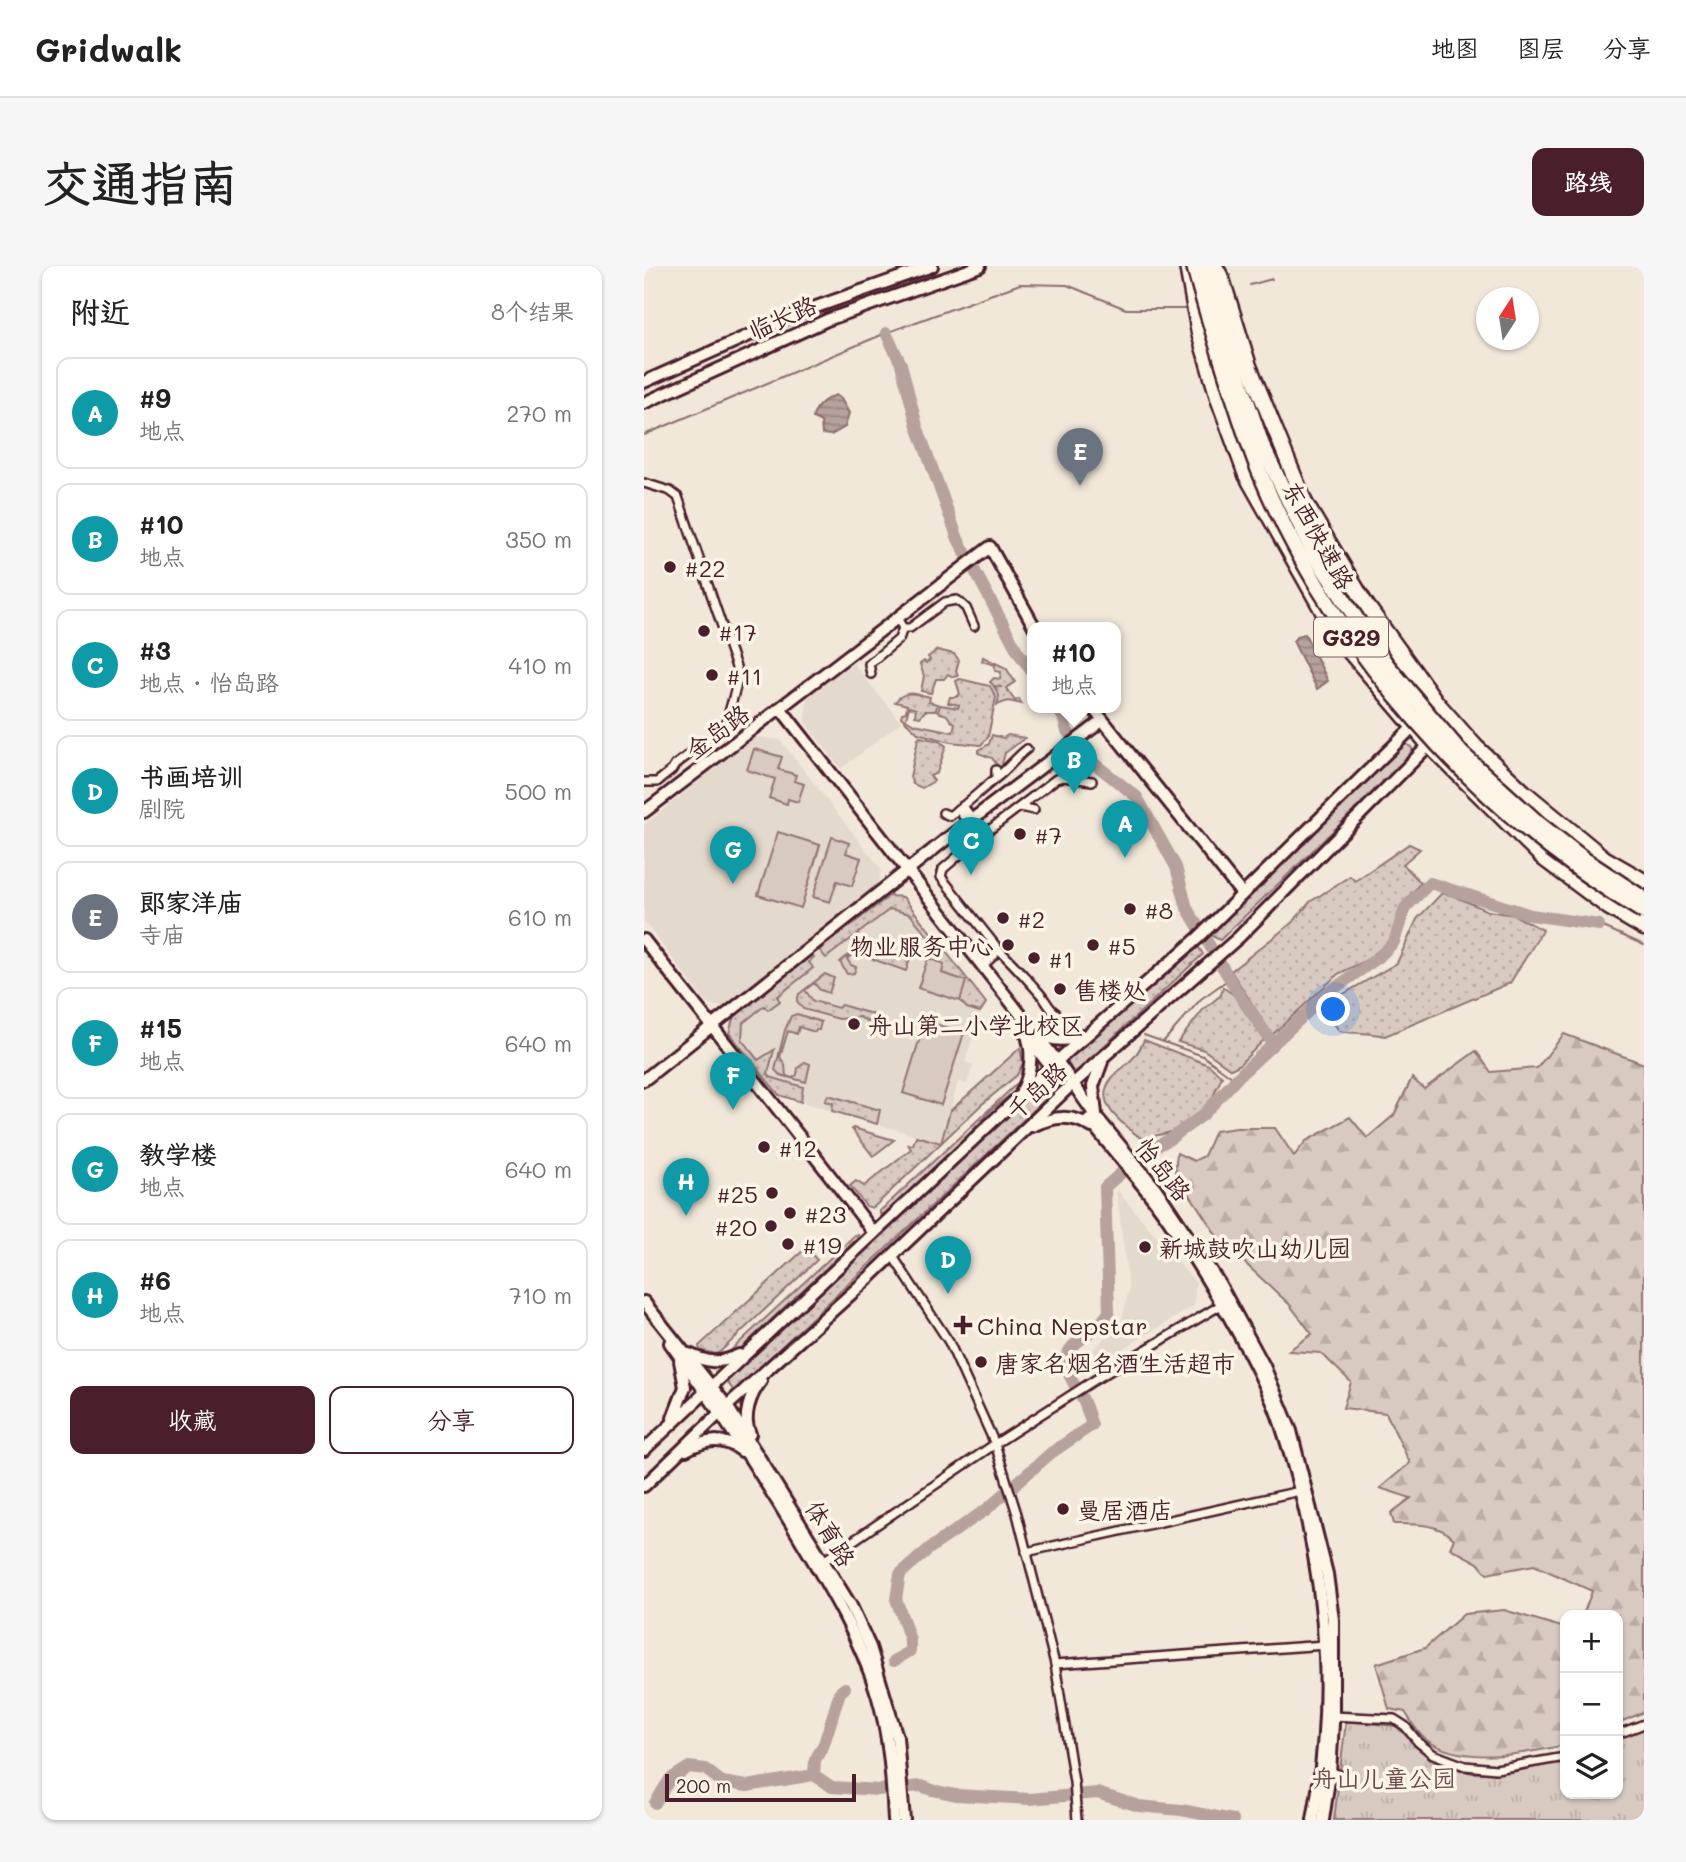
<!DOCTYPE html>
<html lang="zh">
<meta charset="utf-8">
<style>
body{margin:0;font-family:Mali,"LXGW WenKai TC",sans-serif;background:#f6f6f6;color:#222}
.controls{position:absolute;right:21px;bottom:21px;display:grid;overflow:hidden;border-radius:14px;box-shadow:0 2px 5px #0004}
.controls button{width:63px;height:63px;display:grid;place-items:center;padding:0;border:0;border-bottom:2px solid #e0e0e0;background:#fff;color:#222;font:35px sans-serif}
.compass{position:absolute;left:832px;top:21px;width:63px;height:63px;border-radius:50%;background:#fff;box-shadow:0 2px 5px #0004;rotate:12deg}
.scale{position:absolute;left:21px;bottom:18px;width:191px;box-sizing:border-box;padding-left:7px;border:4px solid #4a1f2b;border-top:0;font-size:19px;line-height:24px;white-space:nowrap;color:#4a1f2b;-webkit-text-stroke:5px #fcf5e5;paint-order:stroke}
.you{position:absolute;left:690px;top:744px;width:24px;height:24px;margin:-18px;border:5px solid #fff;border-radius:50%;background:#1a73e8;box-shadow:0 0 0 10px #1a73e833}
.badge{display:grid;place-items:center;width:46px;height:46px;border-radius:50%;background:#4a1f2b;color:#fff;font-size:23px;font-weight:700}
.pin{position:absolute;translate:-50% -58px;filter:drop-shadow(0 2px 4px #0008)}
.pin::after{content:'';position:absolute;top:37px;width:24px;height:21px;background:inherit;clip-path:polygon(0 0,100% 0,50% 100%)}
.popup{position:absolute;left:383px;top:356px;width:94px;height:91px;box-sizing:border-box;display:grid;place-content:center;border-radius:14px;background:#fff;filter:drop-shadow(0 2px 5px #0005);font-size:23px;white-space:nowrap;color:#767676}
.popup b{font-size:26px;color:#222}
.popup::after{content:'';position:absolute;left:50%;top:100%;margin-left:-14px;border:14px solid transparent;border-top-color:#fff}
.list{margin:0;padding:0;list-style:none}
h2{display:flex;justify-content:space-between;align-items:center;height:91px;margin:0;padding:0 28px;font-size:30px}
h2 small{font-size:23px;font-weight:400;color:#767676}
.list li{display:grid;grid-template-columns:46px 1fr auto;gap:21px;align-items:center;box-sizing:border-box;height:112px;margin:0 14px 14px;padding:0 14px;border:2px solid #e0e0e0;border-radius:14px}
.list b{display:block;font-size:26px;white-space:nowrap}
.list p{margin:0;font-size:23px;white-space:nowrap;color:#767676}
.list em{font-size:23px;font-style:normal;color:#767676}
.actions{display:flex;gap:14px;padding:21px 28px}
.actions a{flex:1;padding:16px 0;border:2px solid #4a1f2b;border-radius:14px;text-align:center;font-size:24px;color:#4a1f2b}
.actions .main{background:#4a1f2b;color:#fff}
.icon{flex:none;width:38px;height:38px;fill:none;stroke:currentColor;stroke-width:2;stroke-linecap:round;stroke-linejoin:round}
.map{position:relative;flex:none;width:1000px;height:1554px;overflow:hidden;border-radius:14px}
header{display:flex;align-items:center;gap:42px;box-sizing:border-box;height:98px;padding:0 35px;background:#fff;border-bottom:2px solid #e0e0e0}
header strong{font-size:33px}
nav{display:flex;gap:38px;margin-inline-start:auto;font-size:24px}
.intro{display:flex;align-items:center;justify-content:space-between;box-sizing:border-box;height:168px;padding:0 42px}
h1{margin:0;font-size:49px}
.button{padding:18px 32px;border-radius:14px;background:#4a1f2b;color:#fff;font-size:24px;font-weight:700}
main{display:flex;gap:42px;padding:0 42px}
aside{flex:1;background:#fff;border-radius:14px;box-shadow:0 2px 5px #0004}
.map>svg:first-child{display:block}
</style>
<header>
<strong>Gridwalk</strong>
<nav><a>地图</a><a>图层</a><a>分享</a></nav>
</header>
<div class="intro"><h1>交通指南</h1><a class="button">路线</a></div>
<main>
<aside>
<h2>附近<small>8个结果</small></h2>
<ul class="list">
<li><span class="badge" style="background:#0f9aa8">A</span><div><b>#9</b><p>地点</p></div><em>270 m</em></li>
<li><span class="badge" style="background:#0f9aa8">B</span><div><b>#10</b><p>地点</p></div><em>350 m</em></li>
<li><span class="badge" style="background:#0f9aa8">C</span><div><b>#3</b><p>地点 · 怡岛路</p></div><em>410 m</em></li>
<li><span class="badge" style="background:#0f9aa8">D</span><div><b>书画培训</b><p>剧院</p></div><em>500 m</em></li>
<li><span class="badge" style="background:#6b7280">E</span><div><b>郎家洋庙</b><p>寺庙</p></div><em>610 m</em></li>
<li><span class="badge" style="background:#0f9aa8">F</span><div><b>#15</b><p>地点</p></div><em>640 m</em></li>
<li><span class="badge" style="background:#0f9aa8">G</span><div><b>教学楼</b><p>地点</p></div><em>640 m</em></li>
<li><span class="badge" style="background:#0f9aa8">H</span><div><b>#6</b><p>地点</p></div><em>710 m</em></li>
</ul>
<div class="actions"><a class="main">收藏</a><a>分享</a></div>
</aside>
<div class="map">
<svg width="1000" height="1554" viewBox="0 0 1000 1554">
<defs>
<pattern id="grass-dots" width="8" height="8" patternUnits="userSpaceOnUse" patternTransform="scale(1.75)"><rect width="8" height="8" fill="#d8cac0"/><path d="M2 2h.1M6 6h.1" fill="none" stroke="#bbada5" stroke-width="1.8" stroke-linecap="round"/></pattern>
<pattern id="forest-firs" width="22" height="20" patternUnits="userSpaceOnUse" patternTransform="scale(1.75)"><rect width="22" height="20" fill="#d8cac0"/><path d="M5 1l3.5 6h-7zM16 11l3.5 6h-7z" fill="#bbada5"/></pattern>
<pattern id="park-tufts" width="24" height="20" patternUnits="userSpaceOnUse" patternTransform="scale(1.75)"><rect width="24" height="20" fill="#d8cac0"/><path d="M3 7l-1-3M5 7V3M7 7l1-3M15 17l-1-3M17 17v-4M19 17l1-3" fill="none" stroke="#bbada5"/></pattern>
<pattern id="water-rules" width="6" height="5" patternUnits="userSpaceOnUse" patternTransform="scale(1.75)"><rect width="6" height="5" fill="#b6a19c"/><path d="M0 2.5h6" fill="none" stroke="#96837f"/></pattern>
</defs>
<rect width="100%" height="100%" fill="#f1e8da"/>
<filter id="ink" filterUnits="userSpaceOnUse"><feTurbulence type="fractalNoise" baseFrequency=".0143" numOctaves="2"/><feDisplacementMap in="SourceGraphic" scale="14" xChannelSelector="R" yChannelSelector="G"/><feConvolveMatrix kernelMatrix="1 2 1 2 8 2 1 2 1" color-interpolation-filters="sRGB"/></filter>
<g filter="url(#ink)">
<g fill="#e4d9cd">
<polygon points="209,397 257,456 197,503 161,456 163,432"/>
<polygon points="110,471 136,474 237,603 235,618 80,741 63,738 0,655 0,559"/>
<polygon points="245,630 259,631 342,737 338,742 321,796 329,799 323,818 314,816 297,877 135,829 85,767 90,749"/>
<polygon points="472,923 552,1017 550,1040 455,1097 449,1084 478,1054 485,1023"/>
</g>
<g fill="url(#grass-dots)" stroke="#917476" stroke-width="2">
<polygon points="293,384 310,388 315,394 312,405 314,410 309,411 304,408 300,413 292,413 287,427 277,425 280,410 276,398 280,395 282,397 286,394 284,391"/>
<polygon points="339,391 362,402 371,416 362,422 371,435 375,433 378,438 364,435 353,439 355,430 350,421 358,421 350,420 346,416 350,412 356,413 357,406 351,405 351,399 338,395"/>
<path d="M316,413L346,420L352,431L344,471L337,479L306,476L274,467L257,451L258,447L262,446L263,439L251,436C261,423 271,428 286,431L285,436L293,438L292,445H281L276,451L271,450L272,443L265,441L262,453L270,458L309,466L311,457L307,455L303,449L294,446L296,439L314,442L315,439L304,437L306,431H312L316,428L312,415Z"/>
<polygon points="348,469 359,472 364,469 381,472 361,487 358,498 362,500 356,503 348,492 334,487 335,484 345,478"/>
<polygon points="276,471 295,475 302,480 293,507 286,510 290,515 278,522 269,518 266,511 274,473"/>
<polygon points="762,478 767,481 770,487 576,674 568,670 566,664"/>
<polygon points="765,578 776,583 759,598 777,617 758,639 748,673 723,694 694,708 628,769 587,705 649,656 666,636 706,610 711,615"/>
<path d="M798,627L810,630L844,645L870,649L899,664L866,717L741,770C725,766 711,768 695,765L683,746L696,730L753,697L773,653Z"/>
<polygon points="245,630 259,631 342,737 336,746 323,742 316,735 321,715 297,707 300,698 284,692 285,688 294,683 266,648 246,643 182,692 175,684"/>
<polygon points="552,677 559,688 430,808 423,795"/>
<polygon points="218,678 223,679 222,684 240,690 242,685 266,692 262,705 214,688 212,685 203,693 207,699 212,701 210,707 203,708 196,696"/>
<polygon points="168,689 170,691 165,696 169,702 133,731 136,735 124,744 120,740 99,757 98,774 114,794 130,784 124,807 126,811 159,821 157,836 135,829 85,767 90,749"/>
<polygon points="181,708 190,712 185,727 176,724 170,717 161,724 169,735 194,742 197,739 231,749 229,758 215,751 195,753 159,743 153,735 155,728"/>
<polygon points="579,721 590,729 621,773 595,799 587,803 560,784 534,776 559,744 577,729"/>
<polygon points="153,748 177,756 175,764 172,764 171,766 155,761 153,768 144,765 136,791 141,799 142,810 148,812 153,809 154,802 161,796 166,798 162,816 136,809 131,804 141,764 147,750"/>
<path d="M500,774L565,799L578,811L566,837L546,854L527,866L498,873C480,859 447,837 468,812C482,796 490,797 500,774Z"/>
<polygon points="376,782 379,797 373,809 337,839 232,939 228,942 222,940 206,920 212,915 220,920 267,883 264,878 269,879 272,870 297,877 306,845"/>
<polygon points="380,811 374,823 348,843 322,872 240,948 236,948 236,945"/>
<polygon points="397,817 407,828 90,1125 81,1113"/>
<polygon points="184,829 236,844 233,858 188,845 189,837 181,835"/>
<polygon points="209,862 250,874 229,890 208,863"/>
<polygon points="211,969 214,969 213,973 94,1085 83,1088"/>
<polygon points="162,982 173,994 76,1086 72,1088 56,1084 55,1080"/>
</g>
<g fill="url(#forest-firs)" stroke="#917476" stroke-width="2">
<path d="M920,768L1000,798V1446L974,1457V1349H939L948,1325L890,1299L843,1308L834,1297L806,1282L810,1273C794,1257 771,1258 750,1258L747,1247L767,1232L736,1222L766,1197L742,1147L699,1142L707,1116L677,1087L644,1085L668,1068L645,1038L575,973L531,906L533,887L550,895L560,890L571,865L593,862H631L650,890L662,875L706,851L723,872L750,849L768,812L780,823L832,785L847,806L893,802Z"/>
<path d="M860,1344L921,1362V1479C881,1488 817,1500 781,1473C773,1467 767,1455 761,1446L745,1443L732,1398L781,1382L820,1348Z"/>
</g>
<polygon fill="url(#park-tufts)" stroke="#917476" stroke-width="2" points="702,1455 752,1460 784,1491 803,1501 828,1507 868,1506 921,1495 921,1528 974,1528 974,1472 985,1465 1000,1462 1000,1554 690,1554"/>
<g fill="#d8cac0" stroke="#917476" stroke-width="2">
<polygon points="110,483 138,491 134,503 152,509 150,515 160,518 154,536 144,533 143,538 125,532 131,513 103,504"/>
<polygon points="134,566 176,579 157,642 114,629"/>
<polygon points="188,571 205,577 202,587 217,592 208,620 193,615 186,636 169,631"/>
<polygon points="284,692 300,698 298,707 322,715 316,735 274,722"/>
<polygon points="281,755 320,767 297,839 259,827"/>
</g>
<g fill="url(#water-rules)" stroke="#8b6d6f" stroke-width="2">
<path d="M192,129L197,133L205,147L201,161L187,169L178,168L177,156L169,152C171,139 181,133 192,129Z"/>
<polygon points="661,368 684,415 673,423 649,375 654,370"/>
</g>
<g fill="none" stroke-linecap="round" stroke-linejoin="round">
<g stroke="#8b6d6f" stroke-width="2">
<polyline points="606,19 628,13"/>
<polyline points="0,169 242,67 376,18 423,19 482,43 540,43"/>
<polyline points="955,659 1000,679"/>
<polyline points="500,769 559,790 592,814"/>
<polyline points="519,776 557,733 585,713"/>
</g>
<g stroke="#b6a19c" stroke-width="12">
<polyline points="242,67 257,98 273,160 314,273 374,386 388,406"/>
<polyline points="413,442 419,451 423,465 447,495 493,531 532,601 543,642 596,730 629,778"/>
<path d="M250,1395L266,1385V1374L252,1333L256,1308L286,1282L343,1243L407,1187L448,1159C445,1151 443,1142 439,1134C430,1116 412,1097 429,1080C443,1067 454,1063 465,1046L461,921L499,888L526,873L559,849L596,809L684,727L735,691L750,676L761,642L786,617L887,649L955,659"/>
<polyline points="170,1509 188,1521 234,1524 277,1520 288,1524 312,1529 386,1533 453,1527 495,1540 537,1544 589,1554"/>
<polyline points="11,1537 26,1513 45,1501 61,1503 78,1516 103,1520 170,1509 171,1494 180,1478 196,1426 201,1422"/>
</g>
<g stroke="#4a1f2b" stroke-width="12">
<g id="street">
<polyline points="0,217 26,225 34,231 95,410 81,461 76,467 69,470 31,499 28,504 13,516 0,516"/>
<polyline points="253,352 259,362 266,362 301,336 313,334 322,342 330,360"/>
<polyline points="227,408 225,398 255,373 259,362"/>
<path d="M352,512C364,503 371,492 383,483"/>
<polyline points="319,540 352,512 352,504"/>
<polyline points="376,541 390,544"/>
<polyline points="299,547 306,550 314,543"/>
<polyline points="324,557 314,543 319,540 340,568 299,603 297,611 355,684"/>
<polyline points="340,568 412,513 419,511 448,515"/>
<path d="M339,700L355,684C370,698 384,714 398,730C403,736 405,743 412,747"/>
<polyline points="248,989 305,1076 351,1178 373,1248 411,1398 430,1516 433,1554"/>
<polyline points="382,1286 656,1225"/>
<polyline points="178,1296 351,1178 449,1115 577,1039"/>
<polyline points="411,1398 681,1379"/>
<polyline points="688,1450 750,1453 761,1460 774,1476 789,1488 821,1500 852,1503 921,1491"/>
<polyline points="974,1468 1000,1458"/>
<polyline points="686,1505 696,1509"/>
</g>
</g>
<g stroke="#4a1f2b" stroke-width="16">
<g id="secondary">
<polyline points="0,116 155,47 288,0"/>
<polyline points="0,137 183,54 336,0"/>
<polyline points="449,442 598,628"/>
<polyline points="137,443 413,795 451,849 512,923 575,1017 620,1100 647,1165 683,1308 689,1354 689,1457 686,1507 679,1554"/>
<polyline points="0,546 346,281 391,362"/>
<polyline points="954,625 988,646"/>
<path d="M0,674C77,772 155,868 230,967"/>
<polyline points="374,758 415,812"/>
<path d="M392,766C407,775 421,777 437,769"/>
<polyline points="0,814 305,571 458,455"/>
<path d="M378,825C386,810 389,789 384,773"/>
<polyline points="452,848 449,820 458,796"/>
<path d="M445,853C470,887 500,918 524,953C563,1011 601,1073 629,1137C641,1166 649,1198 657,1228C684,1337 690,1443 669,1554"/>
<path d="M388,860C411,850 427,848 448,861"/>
<polyline points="0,1036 83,1140 207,1340 226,1381 253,1471 260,1554"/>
<path d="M26,1077C73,1140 115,1204 155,1271C185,1321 216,1372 233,1428C245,1468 248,1512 250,1554"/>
<path d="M45,1088C64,1097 75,1098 95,1089"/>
<polyline points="29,1152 41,1121 36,1095"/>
<path d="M106,1168C98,1151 106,1129 117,1115"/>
<polyline points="0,1184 413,795 554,672 773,457"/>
<path d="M42,1184C63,1173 79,1171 98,1185"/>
<polyline points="0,1220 83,1140 228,1009 423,823 595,671 789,475"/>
</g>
</g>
<g stroke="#4a1f2b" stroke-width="18">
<g id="primary">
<polyline points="643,212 654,238 698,321"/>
<polyline points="709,335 748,390 769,412"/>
</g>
</g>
<g stroke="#4a1f2b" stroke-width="19">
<g id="highway">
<polyline points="543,0 555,67 575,135 602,209 694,372 785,479 900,593 964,641 1000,662"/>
<polyline points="661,237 721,337 793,437 831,480 880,526 960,592 1000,615"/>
</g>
</g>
<use href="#street" stroke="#fcf5e5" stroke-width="7"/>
<use href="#secondary" stroke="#fcf5e5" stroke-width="10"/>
<use href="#primary" stroke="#fcf5e5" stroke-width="12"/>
<use href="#highway" stroke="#fcf5e5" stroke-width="14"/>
<g stroke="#4a1f2b" stroke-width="19" stroke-linecap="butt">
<g id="highway-bridge">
<path d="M550,0C561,43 575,85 588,127C597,153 605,181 616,207C689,384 836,549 1000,646"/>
<polyline points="563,0 592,103 618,179 670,288 742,398 818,488 895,558 941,594 1000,633"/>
<polyline points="571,0 578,13 605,100 661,237"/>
</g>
</g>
<use href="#highway-bridge" stroke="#fcf5e5" stroke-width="14"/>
</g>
</g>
<g fill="#4a1f2b" stroke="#fcf5e5" stroke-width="2.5">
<circle cx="26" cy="301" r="7"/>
<circle cx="60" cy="365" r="7"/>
<circle cx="68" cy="409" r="7"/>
<circle cx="376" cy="568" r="7"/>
<circle cx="486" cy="643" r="7"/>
<circle cx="359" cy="652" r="7"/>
<circle cx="364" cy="679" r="7"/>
<circle cx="449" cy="679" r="7"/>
<circle cx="390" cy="692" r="7"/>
<circle cx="416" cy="723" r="7"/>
<circle cx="210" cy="758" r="7"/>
<circle cx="120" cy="881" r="7"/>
<circle cx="128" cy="927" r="7"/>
<circle cx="146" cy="947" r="7"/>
<circle cx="127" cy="960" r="7"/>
<circle cx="144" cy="978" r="7"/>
<circle cx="501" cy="981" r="7"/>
<path d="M315.5 1048.5h7v7h7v7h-7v7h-7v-7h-7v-7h7z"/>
<circle cx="337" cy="1096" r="7"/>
<circle cx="419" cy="1243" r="7"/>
</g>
<g text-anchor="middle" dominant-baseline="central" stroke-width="7" stroke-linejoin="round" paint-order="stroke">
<rect fill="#fcf5e5" stroke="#7f5f63" stroke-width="2" x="670" y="351.5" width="74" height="39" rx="5"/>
<g font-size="23" font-weight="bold" fill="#4a1f2b">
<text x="707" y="371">G329</text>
</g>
<g font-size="24" fill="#4a1f2b" stroke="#fcf5e5">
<text transform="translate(138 51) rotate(-24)">临长路</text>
<text transform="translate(675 269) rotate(61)">东西快速路</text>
<text transform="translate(73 465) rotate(-37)">金岛路</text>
<text transform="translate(392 824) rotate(-43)">千岛路</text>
<text transform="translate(520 903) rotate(52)">怡岛路</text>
<text transform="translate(187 1267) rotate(59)">体育路</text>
</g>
<g font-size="24" fill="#4a1f2b" stroke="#fcf5e5" text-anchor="start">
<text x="40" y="301">#22</text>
<text x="74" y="365">#17</text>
<text x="82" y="409">#11</text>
<text x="390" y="568">#7</text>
<text x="500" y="643">#8</text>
<text x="373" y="652">#2</text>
<text x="350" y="679" text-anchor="end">物业服务中心</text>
<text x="463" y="679">#5</text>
<text x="404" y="692">#1</text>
<text x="430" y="723">售楼处</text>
<text x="224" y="758">舟山第二小学北校区</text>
<text x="134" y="881">#12</text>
<text x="114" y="927" text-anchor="end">#25</text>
<text x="160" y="947">#23</text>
<text x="113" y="960" text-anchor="end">#20</text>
<text x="158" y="978">#19</text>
<text x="515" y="981">新城鼓吹山幼儿园</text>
<text x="333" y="1059">China Nepstar</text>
<text x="351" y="1096">唐家名烟名酒生活超市</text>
<text x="433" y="1243">曼居酒店</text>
</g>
<g font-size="24" fill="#6e4a50" stroke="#fcf5e5">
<text x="740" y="1511">舟山儿童公园</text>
</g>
</g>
</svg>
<div class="controls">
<button>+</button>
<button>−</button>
<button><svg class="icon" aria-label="layers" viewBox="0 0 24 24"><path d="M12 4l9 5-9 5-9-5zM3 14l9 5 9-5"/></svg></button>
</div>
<svg class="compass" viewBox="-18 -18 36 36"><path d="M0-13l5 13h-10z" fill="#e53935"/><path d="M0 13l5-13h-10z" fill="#767676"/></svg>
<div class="scale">200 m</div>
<div class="you"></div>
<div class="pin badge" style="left:481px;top:592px;background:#0f9aa8">A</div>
<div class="pin badge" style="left:430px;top:528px;background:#0f9aa8">B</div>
<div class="popup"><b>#10</b>地点</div>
<div class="pin badge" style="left:327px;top:609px;background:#0f9aa8">C</div>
<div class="pin badge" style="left:304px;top:1028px;background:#0f9aa8">D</div>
<div class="pin badge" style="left:436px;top:220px;background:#6b7280">E</div>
<div class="pin badge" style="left:89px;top:844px;background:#0f9aa8">F</div>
<div class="pin badge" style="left:89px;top:618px;background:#0f9aa8">G</div>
<div class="pin badge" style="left:42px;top:950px;background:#0f9aa8">H</div>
</div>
</main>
